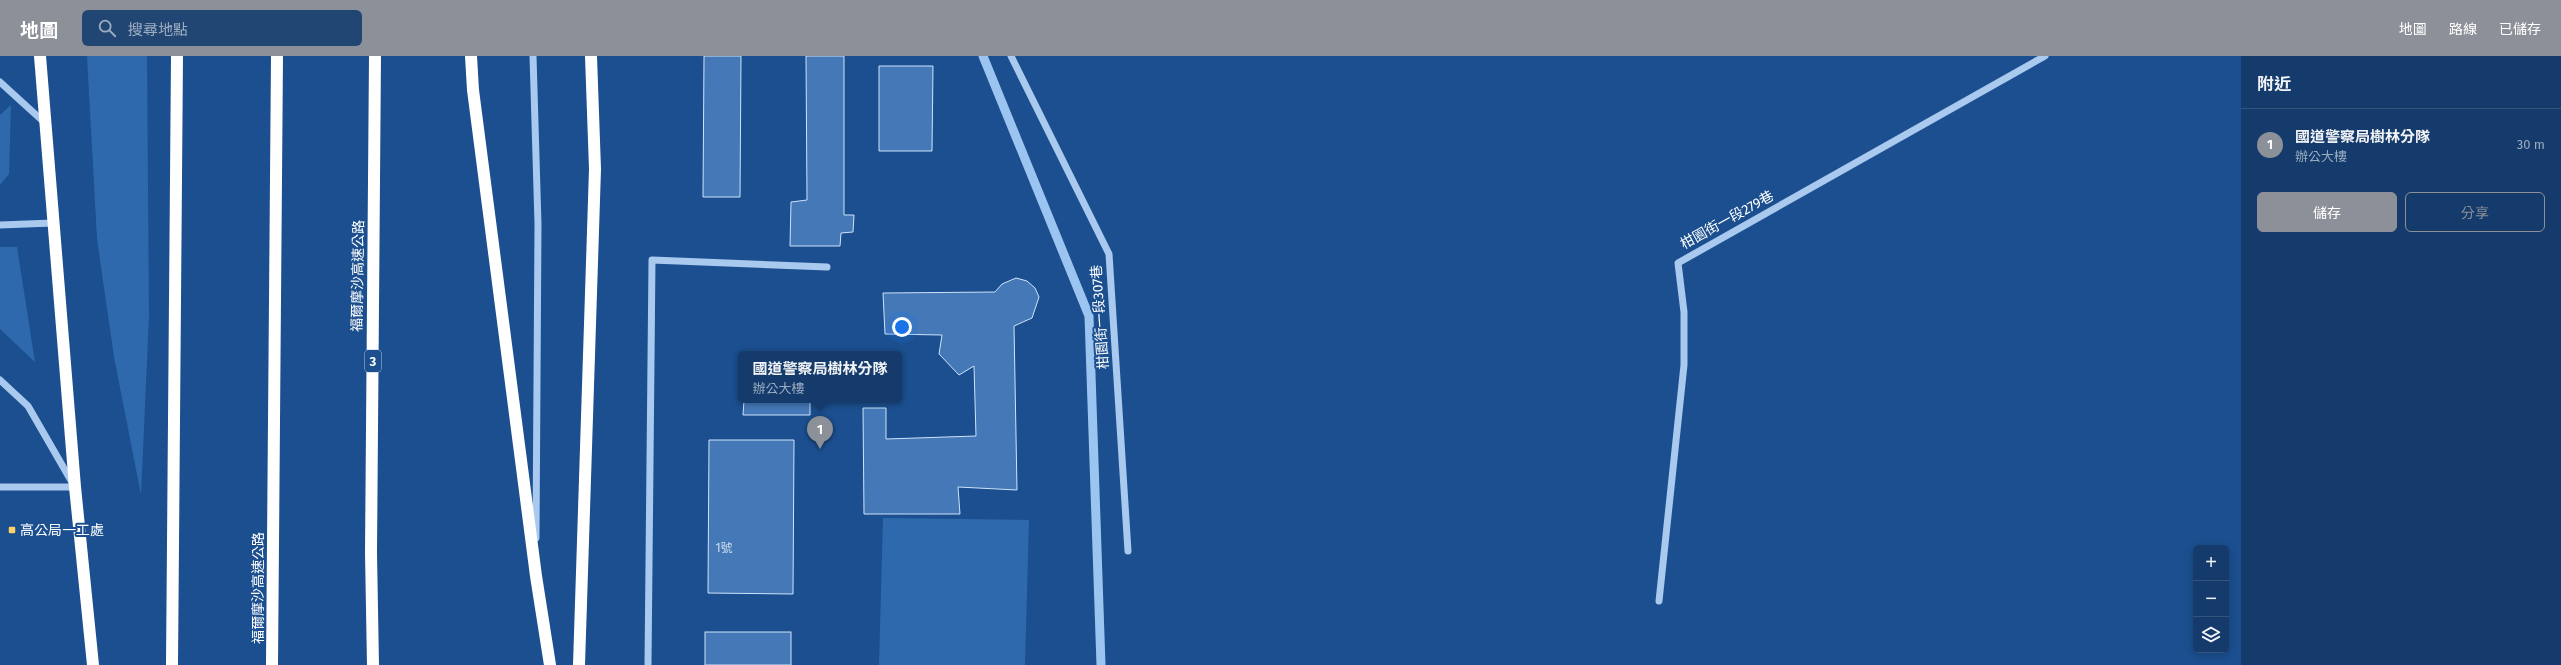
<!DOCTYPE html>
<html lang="zh-TW">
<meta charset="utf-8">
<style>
body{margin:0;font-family:"Fira Sans","Noto Sans TC",sans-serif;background:#214673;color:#f1f3f6}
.controls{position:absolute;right:12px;bottom:12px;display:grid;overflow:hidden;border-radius:6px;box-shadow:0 2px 10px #0003}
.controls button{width:36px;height:36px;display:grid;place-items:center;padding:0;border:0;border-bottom:1px solid #33557e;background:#143b6b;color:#f1f3f6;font:20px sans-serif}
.you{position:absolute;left:902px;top:271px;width:14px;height:14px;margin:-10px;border:3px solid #fff;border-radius:50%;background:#1a73e8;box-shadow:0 0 0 6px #1a73e833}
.badge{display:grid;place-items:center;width:26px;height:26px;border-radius:50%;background:#8c9099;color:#fff;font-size:13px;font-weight:700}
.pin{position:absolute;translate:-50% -33px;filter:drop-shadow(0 1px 2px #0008)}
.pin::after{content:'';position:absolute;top:21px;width:14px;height:12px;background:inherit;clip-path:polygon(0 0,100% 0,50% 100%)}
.popup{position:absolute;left:738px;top:295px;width:164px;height:52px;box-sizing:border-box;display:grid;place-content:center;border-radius:6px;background:#143b6b;filter:drop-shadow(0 1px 3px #0005);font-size:13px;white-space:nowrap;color:#9dadc1}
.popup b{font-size:15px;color:#f1f3f6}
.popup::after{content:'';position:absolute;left:50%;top:100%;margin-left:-8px;border:8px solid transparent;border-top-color:#143b6b}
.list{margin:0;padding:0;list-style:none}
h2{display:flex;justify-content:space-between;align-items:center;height:52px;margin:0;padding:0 16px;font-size:17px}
h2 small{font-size:13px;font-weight:400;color:#9dadc1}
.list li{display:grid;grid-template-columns:26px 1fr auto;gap:12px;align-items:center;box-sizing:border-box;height:72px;padding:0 16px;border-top:1px solid #33557e}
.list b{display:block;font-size:15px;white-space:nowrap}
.list p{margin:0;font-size:13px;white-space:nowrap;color:#9dadc1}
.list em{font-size:13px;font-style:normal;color:#9dadc1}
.actions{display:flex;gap:8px;padding:12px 16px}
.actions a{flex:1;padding:9px 0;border:1px solid #8c9099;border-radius:6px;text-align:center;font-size:14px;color:#8c9099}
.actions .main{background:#8c9099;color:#fff}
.icon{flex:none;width:22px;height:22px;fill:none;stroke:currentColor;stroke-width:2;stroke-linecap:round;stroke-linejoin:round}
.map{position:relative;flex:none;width:2241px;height:609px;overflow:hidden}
header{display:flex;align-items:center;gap:24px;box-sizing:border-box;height:56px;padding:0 20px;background:#8c9099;color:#fff}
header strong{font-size:19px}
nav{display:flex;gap:22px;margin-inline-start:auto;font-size:14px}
.search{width:280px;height:36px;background:#214673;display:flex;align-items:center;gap:10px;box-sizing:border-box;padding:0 14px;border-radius:6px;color:#9dadc1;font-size:15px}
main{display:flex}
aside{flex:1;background:#143b6b}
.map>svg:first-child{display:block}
</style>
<header>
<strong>地圖</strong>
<div class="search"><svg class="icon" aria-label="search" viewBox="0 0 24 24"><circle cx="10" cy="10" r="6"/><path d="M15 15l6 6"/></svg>搜尋地點</div>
<nav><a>地圖</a><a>路線</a><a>已儲存</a></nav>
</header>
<main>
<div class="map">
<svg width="2241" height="609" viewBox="0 0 2241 609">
<rect width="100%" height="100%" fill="#1b4f8f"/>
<g fill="#2e69ad">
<polygon points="87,0 147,0 149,260 141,439 114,301 97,183"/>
<polygon points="11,49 9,118 0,129 0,59"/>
<polygon points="0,191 17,191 35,306 0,273"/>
<polygon points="883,462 1029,464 1025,609 879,609"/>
</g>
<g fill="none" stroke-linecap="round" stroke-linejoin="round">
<polyline stroke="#9cc4f0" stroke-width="9" points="983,0 1089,260 1101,609"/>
</g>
<g fill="#4478b7" stroke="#cfe3fa">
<polygon points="704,0 741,0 740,141 703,141"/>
<polygon points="806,0 844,0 844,159 854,159 853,176 841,177 840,190 790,190 791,146 807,144"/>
<polygon points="879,10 933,10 932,95 879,95"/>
<polygon points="1016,222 1027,225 1035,232 1039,241 1032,262 1014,270 1017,434 958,431 960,458 864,458 863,352 886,352 886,383 976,380 974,310 959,319 939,298 942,279 885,278 883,237 995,236 1002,228"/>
<polygon points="744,344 810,344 810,359 743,359"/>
<polygon points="709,384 794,384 793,538 708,537"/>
<rect x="705" y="576" width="86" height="33"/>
</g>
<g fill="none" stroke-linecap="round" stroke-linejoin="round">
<g stroke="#a9c9ee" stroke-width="7">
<polyline points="533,0 538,168 536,482"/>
<polyline points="1011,0 1109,198 1128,495"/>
<polyline points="0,26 45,67"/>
<polyline points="0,169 53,167"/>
<polyline points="0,324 28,350 73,428"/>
<polyline points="0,431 75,431"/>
<polyline points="1659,545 1684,309 1684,256 1678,207 2045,0"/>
<polyline points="648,609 652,204 827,211"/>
</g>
<g stroke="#fff" stroke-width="12">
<polyline points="40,0 75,431 93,609"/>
<polyline points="471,0 473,34 536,520 550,609"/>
<polyline points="172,609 177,0"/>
<polyline points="272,609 277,0"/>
<polyline points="373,609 371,497 375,0"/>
<polyline points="579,609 595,113 591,0"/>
</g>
</g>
<rect fill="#ffd166" stroke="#1b4f8f" stroke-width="1.5" x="8" y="470" width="8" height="8" rx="2"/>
<g text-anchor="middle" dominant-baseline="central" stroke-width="4" stroke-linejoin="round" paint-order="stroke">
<g font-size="12" fill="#d0dded">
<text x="724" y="492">1號</text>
</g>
<rect fill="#1b4f8f" stroke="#bbcadd" stroke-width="1" x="365" y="294" width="16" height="22" rx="3"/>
<g font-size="13" font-weight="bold" fill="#fff">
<text x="373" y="305">3</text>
</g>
<g font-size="14" fill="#fff" stroke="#1b4f8f">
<text transform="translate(1727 164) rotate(-29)">柑園街一段279巷</text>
<text transform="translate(358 220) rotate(-89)">福爾摩沙高速公路</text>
<text transform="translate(1100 261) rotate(-94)">柑園街一段307巷</text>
<text transform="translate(258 532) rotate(-90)">福爾摩沙高速公路</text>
</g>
<g font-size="14" fill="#fff" stroke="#1b4f8f" text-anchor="start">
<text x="20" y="474">高公局一工處</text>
</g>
</g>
</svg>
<div class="controls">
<button>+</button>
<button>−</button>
<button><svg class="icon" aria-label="layers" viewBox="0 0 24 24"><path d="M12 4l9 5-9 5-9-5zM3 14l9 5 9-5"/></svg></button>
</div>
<div class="you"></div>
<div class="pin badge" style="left:820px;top:393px">1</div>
<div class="popup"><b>國道警察局樹林分隊</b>辦公大樓</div>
</div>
<aside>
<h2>附近<small></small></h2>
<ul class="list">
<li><span class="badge">1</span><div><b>國道警察局樹林分隊</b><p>辦公大樓</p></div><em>30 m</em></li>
</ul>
<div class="actions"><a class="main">儲存</a><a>分享</a></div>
</aside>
</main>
